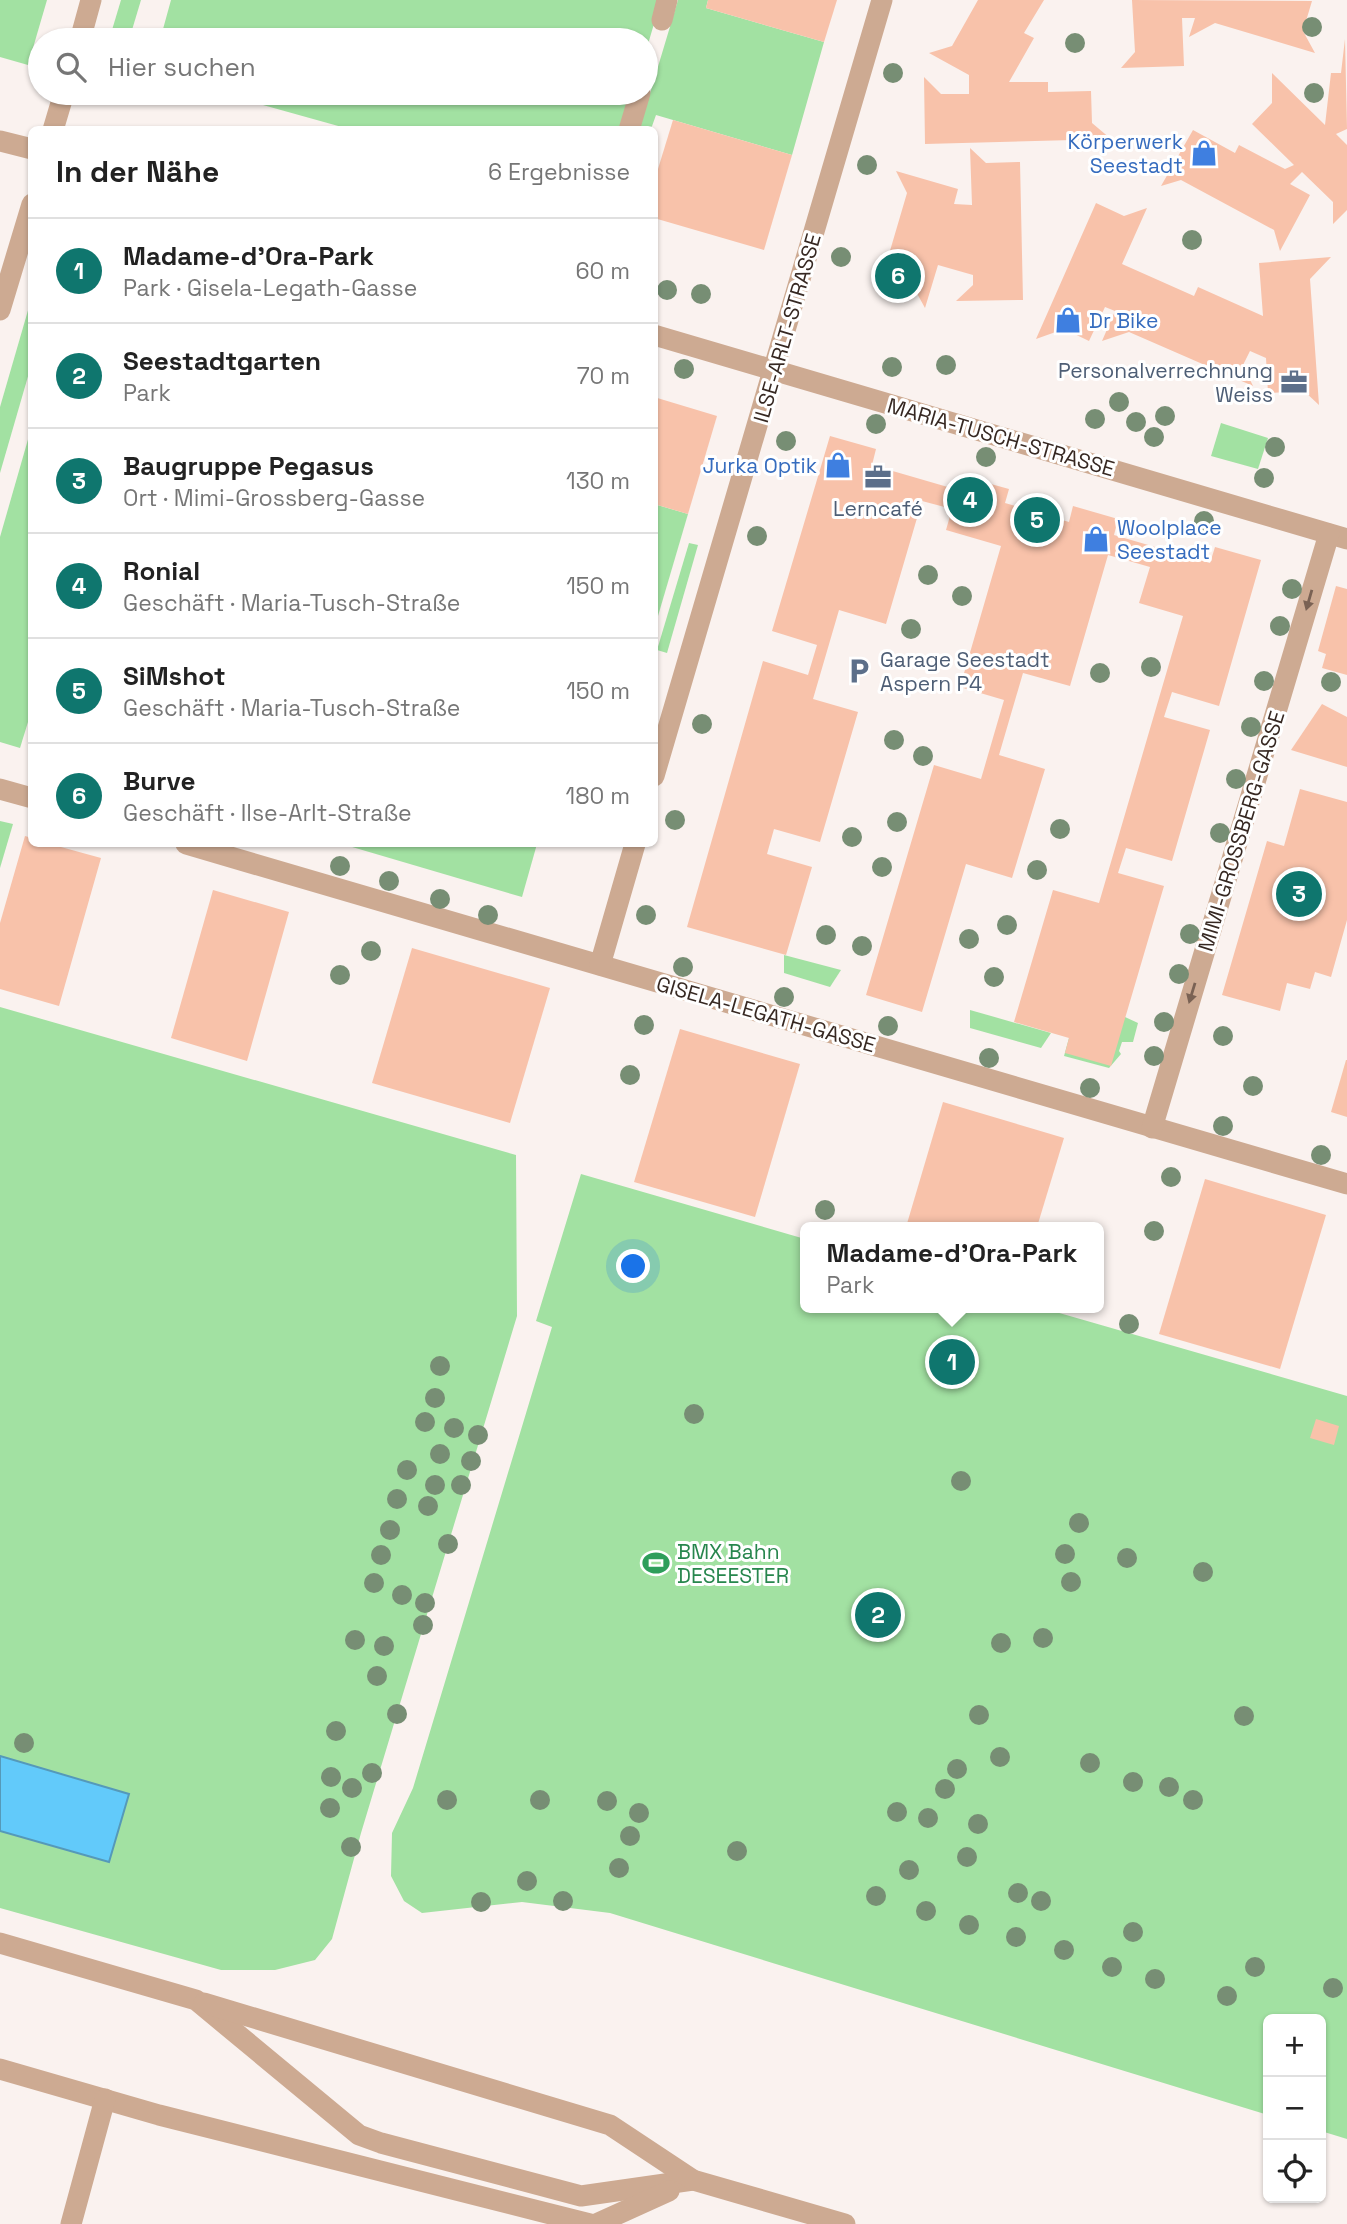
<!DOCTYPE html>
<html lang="de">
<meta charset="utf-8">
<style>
body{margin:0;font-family:"Space Grotesk",sans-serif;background:#f6f6f6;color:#222}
.controls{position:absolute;right:21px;bottom:21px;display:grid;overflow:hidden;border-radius:10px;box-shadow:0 2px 5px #0004}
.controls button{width:63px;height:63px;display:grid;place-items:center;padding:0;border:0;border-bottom:2px solid #e0e0e0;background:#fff;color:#222;font:35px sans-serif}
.you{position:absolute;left:634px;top:1267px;width:24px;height:24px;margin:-18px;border:5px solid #fff;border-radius:50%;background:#1a73e8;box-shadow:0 0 0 10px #1a73e833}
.badge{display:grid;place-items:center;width:46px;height:46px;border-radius:50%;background:#0f766e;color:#fff;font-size:23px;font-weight:700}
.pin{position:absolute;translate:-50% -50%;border:4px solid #fff;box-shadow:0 2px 7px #0006}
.popup{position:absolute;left:800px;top:1222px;width:304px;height:91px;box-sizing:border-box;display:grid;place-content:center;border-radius:10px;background:#fff;filter:drop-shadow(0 2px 5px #0005);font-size:23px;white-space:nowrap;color:#767676}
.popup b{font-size:26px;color:#222}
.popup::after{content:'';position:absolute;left:50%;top:100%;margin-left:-14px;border:14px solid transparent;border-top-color:#fff}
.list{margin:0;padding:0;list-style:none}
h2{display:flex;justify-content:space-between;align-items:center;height:91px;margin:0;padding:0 28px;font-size:30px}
h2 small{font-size:23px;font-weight:400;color:#767676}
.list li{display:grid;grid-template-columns:46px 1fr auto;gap:21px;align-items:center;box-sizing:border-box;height:105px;padding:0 28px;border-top:2px solid #e0e0e0}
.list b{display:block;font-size:26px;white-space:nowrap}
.list p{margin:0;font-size:23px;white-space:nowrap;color:#767676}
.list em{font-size:23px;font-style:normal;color:#767676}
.icon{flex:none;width:38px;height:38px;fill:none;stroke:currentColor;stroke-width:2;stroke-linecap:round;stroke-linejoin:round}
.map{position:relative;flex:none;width:1347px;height:2224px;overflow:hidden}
.search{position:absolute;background:#fff;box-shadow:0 2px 5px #0004;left:28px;top:28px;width:630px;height:77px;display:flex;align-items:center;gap:18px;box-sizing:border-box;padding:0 24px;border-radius:38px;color:#767676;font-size:26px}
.panel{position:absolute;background:#fff;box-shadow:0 2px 5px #0004;left:28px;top:126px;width:630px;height:721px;border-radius:10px}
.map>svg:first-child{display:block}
</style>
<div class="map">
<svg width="1347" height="2224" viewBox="0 0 1347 2224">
<rect width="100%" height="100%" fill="#faf2ef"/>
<g fill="#a2e1a2">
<polygon points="0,0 47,0 28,65 0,57"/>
<polygon points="121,0 141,0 129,40 109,40"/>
<polygon points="171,0 661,0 646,51 646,40 160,40"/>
<polygon points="678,0 708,0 706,8 824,42 792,155 656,115 651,129 639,130"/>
<polygon points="220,93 634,93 623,130 349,129"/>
<polygon points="31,300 31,366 0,473 0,407"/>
<polygon points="1221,423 1268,438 1258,469 1211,456"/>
<polygon points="31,429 32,709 20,748 0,742 0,537"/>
<polygon points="654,504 688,514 658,616 654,615"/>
<polygon points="689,543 698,545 667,653 657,650"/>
<polygon points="0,821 13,824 0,868"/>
<polygon points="342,844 537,844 522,897"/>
<polygon points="784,955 841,970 830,987 784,973"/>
<polygon points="0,1007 516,1155 517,1316 361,1833 332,1939 315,1960 275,1970 221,1970 0,1908"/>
<polygon points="970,1010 1051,1033 1041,1048 970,1028"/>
<polygon points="1125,1017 1138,1023 1133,1042 1122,1042 1119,1051 1121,1054 1109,1068 1064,1056 1069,1038"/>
<polygon points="581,1174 805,1239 805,1308 1042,1308 1347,1396 1347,2139 1321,2131 1321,2019 1268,2019 1268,2115 610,1913 522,1902 422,1913 404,1901 391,1876 392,1833 413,1788 552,1327 536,1321"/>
</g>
<polygon fill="#62cafa" stroke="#5599b9" stroke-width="2" points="0,1756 129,1794 109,1862 0,1831"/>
<g fill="#f8c2aa">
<polygon points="708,0 837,0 824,42 706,8"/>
<polygon points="978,0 1044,0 1024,33 1034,38 1009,82 1048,82 1048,92 1091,91 1092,123 1111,139 925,144 924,77 941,94 969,94 969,75 929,53 952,46"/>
<polygon points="1132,0 1312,1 1303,31 1315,53 1215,23 1189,37 1195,18 1182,18 1184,66 1121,68 1135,52"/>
<polygon points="1345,39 1347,129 1336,134 1347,145 1347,210 1333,224 1333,202 1302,172 1290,184 1310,195 1280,251 1274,230 1181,180 1161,186 1193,130 1235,153 1239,145 1285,169 1294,165 1252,124 1272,103 1272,73 1325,125 1331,73 1341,73"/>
<polygon points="673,120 792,155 764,250 654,218 654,182"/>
<polygon points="970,148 986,163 1020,162 1023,300 956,301 973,285 973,275 938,265 925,308 914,288 882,278 907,193 896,171 958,189 954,204 972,205"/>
<polygon points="1096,203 1124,216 1147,208 1122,264 1194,296 1198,287 1263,316 1259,263 1331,257 1310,279 1319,405 1304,391 1268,393 1266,358 1250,351 1243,365 1253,386 1129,332 1102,341 1115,311 1105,307 1089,341 1064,329 1036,339"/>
<polygon points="654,397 717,416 688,514 654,504"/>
<polygon points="830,436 876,449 872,465 958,490 962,476 1009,489 1005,503 1069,522 1073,506 1118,519 1114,535 1210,563 1215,547 1261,560 1219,706 1172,692 1164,717 1210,730 1172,861 1126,848 1118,873 1164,886 1111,1066 1065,1053 1069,1038 1014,1022 1053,890 1099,903 1183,616 1139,603 1150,567 1108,555 1070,686 1023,673 999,755 1045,769 1012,878 966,864 922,1012 866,995 934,765 981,779 1004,700 960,687 1001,546 946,530 952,509 922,501 886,624 839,610 813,699 858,712 820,842 774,829 767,854 812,867 786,955 687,927 763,661 808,675 817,645 772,631"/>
<polygon points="1336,586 1347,589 1347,675 1322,668 1326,654 1318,651"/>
<polygon points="1322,704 1347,717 1347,767 1291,750"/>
<polygon points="1300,789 1347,802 1347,920 1331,977 1315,972 1310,989 1287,983 1280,1011 1222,995 1267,841 1284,846"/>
<polygon points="25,836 32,838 32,844 50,844 101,858 59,1006 0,989 0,923"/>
<polygon points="213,890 289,912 247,1061 171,1038"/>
<polygon points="412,948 550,988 510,1123 372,1083"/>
<polygon points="680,1029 800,1064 755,1217 634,1182"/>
<polygon points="1346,1060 1347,1060 1347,1117 1331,1112"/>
<polygon points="943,1102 1064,1138 1037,1227 906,1227"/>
<polygon points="1205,1179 1326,1215 1280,1369 1159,1334"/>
<polygon points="1316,1419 1339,1426 1334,1445 1310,1438"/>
</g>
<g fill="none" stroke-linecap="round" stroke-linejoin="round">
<g stroke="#cdaa92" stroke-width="21">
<polyline points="662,20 667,0"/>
<polyline points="80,40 91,0"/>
<polyline points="53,130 64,93"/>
<polyline points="629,130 640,93"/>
<polyline points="0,141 32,149"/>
<polyline points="0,310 32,204"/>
<polyline points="654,335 1347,539"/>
<polyline points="654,776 882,0"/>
<polyline points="0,789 32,798"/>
<polyline points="186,844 1347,1184"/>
<polyline points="600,965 635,844"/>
<polyline points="1152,1128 1329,534"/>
<polyline points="0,1943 196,2000 359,2135 381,2143 581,2196 693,2180"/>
<polyline points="204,2003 610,2125 693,2180 845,2224"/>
<polyline points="0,2069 159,2115 590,2224"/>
<polyline points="71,2224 105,2099"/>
<polyline points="596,2224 669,2191"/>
</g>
</g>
<g fill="#778e74">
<circle cx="1312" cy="27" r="10"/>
<circle cx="1075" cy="43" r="10"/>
<circle cx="893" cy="73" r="10"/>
<circle cx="1314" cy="93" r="10"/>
<circle cx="867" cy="165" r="10"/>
<circle cx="1192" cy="240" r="10"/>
<circle cx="841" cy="257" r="10"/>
<circle cx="667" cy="290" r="10"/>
<circle cx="701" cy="294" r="10"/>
<circle cx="946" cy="365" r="10"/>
<circle cx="892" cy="367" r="10"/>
<circle cx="684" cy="369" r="10"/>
<circle cx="1119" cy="402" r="10"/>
<circle cx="1165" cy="416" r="10"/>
<circle cx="1095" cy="419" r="10"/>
<circle cx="1136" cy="422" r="10"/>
<circle cx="876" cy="424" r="10"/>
<circle cx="1154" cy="437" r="10"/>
<circle cx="786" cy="441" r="10"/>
<circle cx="1275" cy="447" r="10"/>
<circle cx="986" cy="457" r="10"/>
<circle cx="1264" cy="478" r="10"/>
<circle cx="1204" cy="521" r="10"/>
<circle cx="757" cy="536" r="10"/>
<circle cx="928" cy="575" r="10"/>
<circle cx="1292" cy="589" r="10"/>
<circle cx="962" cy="596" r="10"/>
<circle cx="1280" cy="626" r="10"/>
<circle cx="911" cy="629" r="10"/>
<circle cx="1151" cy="667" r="10"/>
<circle cx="1100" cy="673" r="10"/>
<circle cx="1264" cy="681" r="10"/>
<circle cx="1331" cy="682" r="10"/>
<circle cx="702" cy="724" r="10"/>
<circle cx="1251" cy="727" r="10"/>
<circle cx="894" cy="740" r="10"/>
<circle cx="923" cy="756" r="10"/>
<circle cx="1236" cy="779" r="10"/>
<circle cx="675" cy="820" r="10"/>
<circle cx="897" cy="822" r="10"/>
<circle cx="1060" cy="829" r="10"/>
<circle cx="1220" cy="833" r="10"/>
<circle cx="852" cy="837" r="10"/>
<circle cx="340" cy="866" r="10"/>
<circle cx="882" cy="867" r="10"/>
<circle cx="1037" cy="870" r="10"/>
<circle cx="389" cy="881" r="10"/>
<circle cx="440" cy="899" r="10"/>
<circle cx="488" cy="915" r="10"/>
<circle cx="646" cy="915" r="10"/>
<circle cx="1007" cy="925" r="10"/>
<circle cx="1190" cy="934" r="10"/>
<circle cx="826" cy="935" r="10"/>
<circle cx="969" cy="939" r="10"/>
<circle cx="862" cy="946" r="10"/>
<circle cx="371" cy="951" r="10"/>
<circle cx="683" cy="967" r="10"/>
<circle cx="1179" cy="974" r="10"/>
<circle cx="340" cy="975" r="10"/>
<circle cx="994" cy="977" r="10"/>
<circle cx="784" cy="997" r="10"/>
<circle cx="1164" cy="1022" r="10"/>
<circle cx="644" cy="1025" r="10"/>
<circle cx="888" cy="1026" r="10"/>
<circle cx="1223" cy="1036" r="10"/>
<circle cx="1154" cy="1056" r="10"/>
<circle cx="989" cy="1058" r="10"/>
<circle cx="630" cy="1075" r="10"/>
<circle cx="1253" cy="1086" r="10"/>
<circle cx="1090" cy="1088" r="10"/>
<circle cx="1223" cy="1126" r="10"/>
<circle cx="1321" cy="1155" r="10"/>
<circle cx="1171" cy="1177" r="10"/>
<circle cx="825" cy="1210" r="10"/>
<circle cx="1154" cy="1231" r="10"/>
<circle cx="1129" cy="1324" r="10"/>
<circle cx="440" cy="1366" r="10"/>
<circle cx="435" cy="1398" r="10"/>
<circle cx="694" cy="1414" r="10"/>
<circle cx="425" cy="1422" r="10"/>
<circle cx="454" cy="1428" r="10"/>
<circle cx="478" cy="1435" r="10"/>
<circle cx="440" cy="1454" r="10"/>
<circle cx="471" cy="1461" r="10"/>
<circle cx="407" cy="1470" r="10"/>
<circle cx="961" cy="1481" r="10"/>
<circle cx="435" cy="1485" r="10"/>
<circle cx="461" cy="1485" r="10"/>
<circle cx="397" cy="1499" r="10"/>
<circle cx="428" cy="1506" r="10"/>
<circle cx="1079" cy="1523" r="10"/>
<circle cx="390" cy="1530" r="10"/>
<circle cx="448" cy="1544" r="10"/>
<circle cx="1065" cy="1554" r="10"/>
<circle cx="381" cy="1555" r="10"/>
<circle cx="1127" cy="1558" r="10"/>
<circle cx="1203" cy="1572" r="10"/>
<circle cx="1071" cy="1582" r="10"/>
<circle cx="374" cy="1583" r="10"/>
<circle cx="402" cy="1595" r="10"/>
<circle cx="425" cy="1603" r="10"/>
<circle cx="423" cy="1625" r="10"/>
<circle cx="1043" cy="1638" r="10"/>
<circle cx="355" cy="1640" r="10"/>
<circle cx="1001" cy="1643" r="10"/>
<circle cx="384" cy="1646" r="10"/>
<circle cx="377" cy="1676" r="10"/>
<circle cx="397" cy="1714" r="10"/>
<circle cx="979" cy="1715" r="10"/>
<circle cx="1244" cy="1716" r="10"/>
<circle cx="336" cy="1731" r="10"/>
<circle cx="24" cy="1743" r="10"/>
<circle cx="1000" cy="1757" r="10"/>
<circle cx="1090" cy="1763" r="10"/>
<circle cx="957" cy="1769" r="10"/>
<circle cx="372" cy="1773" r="10"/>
<circle cx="331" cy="1777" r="10"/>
<circle cx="1133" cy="1782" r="10"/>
<circle cx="1169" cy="1787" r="10"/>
<circle cx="352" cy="1788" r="10"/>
<circle cx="945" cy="1789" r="10"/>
<circle cx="447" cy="1800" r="10"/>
<circle cx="540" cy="1800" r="10"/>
<circle cx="1193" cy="1800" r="10"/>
<circle cx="607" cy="1801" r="10"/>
<circle cx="330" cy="1808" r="10"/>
<circle cx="897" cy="1812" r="10"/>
<circle cx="639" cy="1813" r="10"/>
<circle cx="928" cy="1818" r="10"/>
<circle cx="978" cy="1824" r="10"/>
<circle cx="630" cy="1836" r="10"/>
<circle cx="351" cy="1847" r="10"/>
<circle cx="737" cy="1851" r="10"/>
<circle cx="967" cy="1857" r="10"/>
<circle cx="619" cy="1868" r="10"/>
<circle cx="909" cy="1870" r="10"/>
<circle cx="527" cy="1881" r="10"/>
<circle cx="1018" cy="1893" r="10"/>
<circle cx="876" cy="1896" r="10"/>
<circle cx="563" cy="1901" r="10"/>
<circle cx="1041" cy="1901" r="10"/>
<circle cx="481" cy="1902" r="10"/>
<circle cx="926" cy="1911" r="10"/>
<circle cx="969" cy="1925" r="10"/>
<circle cx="1133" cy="1932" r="10"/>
<circle cx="1016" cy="1937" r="10"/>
<circle cx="1064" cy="1950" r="10"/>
<circle cx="1112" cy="1967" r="10"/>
<circle cx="1255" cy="1967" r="10"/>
<circle cx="1155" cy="1979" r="10"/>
<circle cx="1333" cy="1988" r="10"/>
<circle cx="1227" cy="1996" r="10"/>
</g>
<defs><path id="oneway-solid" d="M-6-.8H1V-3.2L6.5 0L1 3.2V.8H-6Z" transform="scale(1.75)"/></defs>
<g fill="#7a6254">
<use href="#oneway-solid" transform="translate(1309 600) rotate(106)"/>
<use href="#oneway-solid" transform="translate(1192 993) rotate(107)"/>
</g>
<defs>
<g id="shop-bare" transform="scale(2.1)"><path d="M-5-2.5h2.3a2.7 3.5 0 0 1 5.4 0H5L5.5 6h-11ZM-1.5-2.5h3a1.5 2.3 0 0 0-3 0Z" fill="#3f7fe0" stroke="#fff" stroke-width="2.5" paint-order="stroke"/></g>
<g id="office-bare" transform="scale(2.1)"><path d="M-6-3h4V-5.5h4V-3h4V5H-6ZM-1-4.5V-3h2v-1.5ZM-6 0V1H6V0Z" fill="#5c6f8a" stroke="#fff" stroke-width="2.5" paint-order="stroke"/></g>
<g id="parking-bare" transform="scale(2.1)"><path d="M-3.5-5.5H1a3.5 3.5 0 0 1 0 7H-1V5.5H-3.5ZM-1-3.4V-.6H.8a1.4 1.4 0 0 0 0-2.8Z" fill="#5c6f8a" stroke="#fff" stroke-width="2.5" paint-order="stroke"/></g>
<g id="stadium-bare" transform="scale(2.1)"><path d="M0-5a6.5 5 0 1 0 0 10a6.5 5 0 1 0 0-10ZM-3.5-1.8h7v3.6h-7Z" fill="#2e9e5b" stroke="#fff" stroke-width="2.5" paint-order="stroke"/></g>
</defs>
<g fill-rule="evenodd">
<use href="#shop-bare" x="1204" y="153"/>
<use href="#shop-bare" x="1068" y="320"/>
<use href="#office-bare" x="1294" y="382"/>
<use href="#shop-bare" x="838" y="465"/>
<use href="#office-bare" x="878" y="477"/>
<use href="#shop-bare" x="1096" y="539"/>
<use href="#parking-bare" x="859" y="671"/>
<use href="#stadium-bare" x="656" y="1563"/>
</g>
<g text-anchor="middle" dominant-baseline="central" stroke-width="6" stroke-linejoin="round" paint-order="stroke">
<g font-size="21" fill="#366cbe" stroke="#fff" text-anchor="end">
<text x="1183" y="141">Körperwerk<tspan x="1183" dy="24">Seestadt</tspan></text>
<text x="1089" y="320" text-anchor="start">Dr Bike</text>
<text x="817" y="465">Jurka Optik</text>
<text x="1117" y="527" text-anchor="start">Woolplace<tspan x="1117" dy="24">Seestadt</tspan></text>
</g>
<g font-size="21" fill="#362822" stroke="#fff">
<text transform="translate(787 328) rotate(-74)">ILSE-ARLT-STRASSE</text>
<text transform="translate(1001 437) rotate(16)">MARIA-TUSCH-STRASSE</text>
<text transform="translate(1241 831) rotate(-73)">MIMI-GROSSBERG-GASSE</text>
<text transform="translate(766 1014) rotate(16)">GISELA-LEGATH-GASSE</text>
</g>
<g font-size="21" fill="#4e5e75" stroke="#fff" text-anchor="end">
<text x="1273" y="370">Personalverrechnung<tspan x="1273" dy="24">Weiss</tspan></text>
<text x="878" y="508" text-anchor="middle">Lerncafé</text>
<text x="880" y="659" text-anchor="start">Garage Seestadt<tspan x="880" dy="24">Aspern P4</tspan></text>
</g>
<g font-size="21" fill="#27864d" stroke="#fff" text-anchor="start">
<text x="677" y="1551">BMX Bahn<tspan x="677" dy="24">DESEESTER</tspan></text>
</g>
</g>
</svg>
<div class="controls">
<button>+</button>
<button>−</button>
<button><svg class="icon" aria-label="locate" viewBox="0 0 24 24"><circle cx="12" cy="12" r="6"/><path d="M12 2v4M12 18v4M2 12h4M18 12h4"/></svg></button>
</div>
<div class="you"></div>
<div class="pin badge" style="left:952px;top:1362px">1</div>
<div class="popup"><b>Madame-d'Ora-Park</b>Park</div>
<div class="pin badge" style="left:878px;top:1615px">2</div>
<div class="pin badge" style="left:1299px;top:894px">3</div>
<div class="pin badge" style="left:970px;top:500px">4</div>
<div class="pin badge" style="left:1037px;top:520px">5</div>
<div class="pin badge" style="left:898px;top:276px">6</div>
<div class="search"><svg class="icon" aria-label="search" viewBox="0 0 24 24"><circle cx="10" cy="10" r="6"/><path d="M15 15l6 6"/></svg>Hier suchen</div>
<section class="panel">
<h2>In der Nähe<small>6 Ergebnisse</small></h2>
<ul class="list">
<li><span class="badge">1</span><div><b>Madame-d'Ora-Park</b><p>Park · Gisela-Legath-Gasse</p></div><em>60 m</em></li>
<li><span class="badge">2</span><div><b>Seestadtgarten</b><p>Park</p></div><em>70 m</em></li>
<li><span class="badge">3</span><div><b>Baugruppe Pegasus</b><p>Ort · Mimi-Grossberg-Gasse</p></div><em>130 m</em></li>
<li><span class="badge">4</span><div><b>Ronial</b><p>Geschäft · Maria-Tusch-Straße</p></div><em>150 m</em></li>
<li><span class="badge">5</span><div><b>SiMshot</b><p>Geschäft · Maria-Tusch-Straße</p></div><em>150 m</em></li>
<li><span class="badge">6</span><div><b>Burve</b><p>Geschäft · Ilse-Arlt-Straße</p></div><em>180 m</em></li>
</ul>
</section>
</div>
